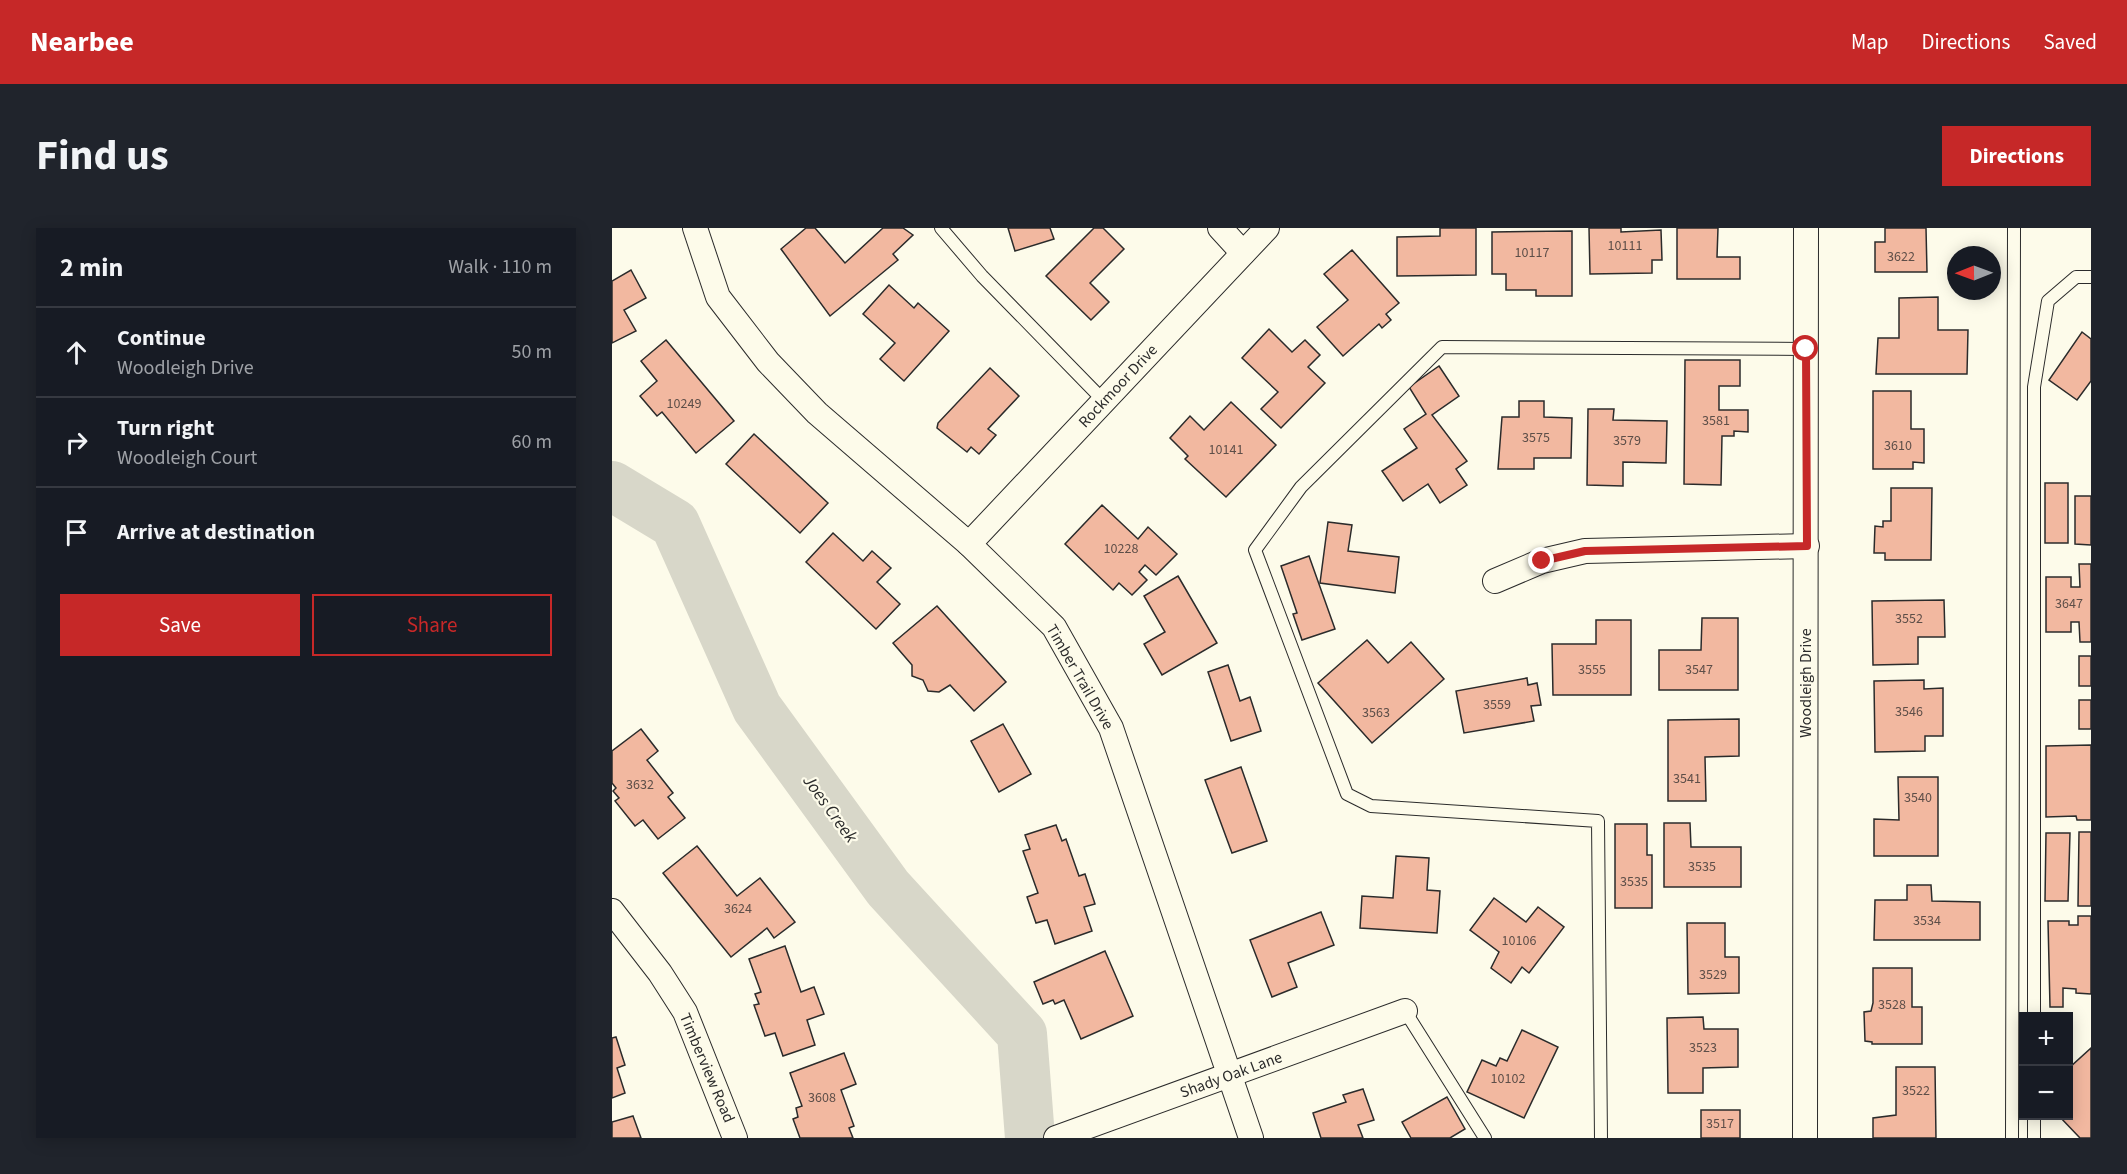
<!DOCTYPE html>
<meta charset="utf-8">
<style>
body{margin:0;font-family:"Source Sans 3",sans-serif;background:#20242c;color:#f1f3f6}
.controls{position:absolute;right:18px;bottom:18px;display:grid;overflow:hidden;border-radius:0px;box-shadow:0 3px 15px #0003}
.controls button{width:54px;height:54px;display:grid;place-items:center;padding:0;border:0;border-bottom:2px solid #363941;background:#171b24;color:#f1f3f6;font:30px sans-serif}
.compass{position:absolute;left:1335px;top:18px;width:54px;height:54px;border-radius:50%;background:#171b24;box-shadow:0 3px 15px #0003;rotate:269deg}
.stop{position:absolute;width:18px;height:18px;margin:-14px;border:4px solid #c62828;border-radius:50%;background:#fff}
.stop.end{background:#c62828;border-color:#fff;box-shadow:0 2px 6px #0008}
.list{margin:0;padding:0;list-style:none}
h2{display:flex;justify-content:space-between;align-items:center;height:78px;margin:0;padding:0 24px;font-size:26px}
h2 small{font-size:20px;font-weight:400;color:#9ea1a6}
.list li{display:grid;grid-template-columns:39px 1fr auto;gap:18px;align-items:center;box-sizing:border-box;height:90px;padding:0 24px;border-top:2px solid #363941}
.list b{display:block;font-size:22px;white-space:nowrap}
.list p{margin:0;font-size:20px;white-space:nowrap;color:#9ea1a6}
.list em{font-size:20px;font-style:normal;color:#9ea1a6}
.actions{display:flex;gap:12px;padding:18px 24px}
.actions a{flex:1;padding:14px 0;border:2px solid #c62828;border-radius:0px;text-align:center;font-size:21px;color:#c62828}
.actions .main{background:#c62828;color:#fff}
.icon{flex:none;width:33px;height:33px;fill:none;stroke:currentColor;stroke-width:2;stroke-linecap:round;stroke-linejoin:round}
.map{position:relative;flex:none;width:1479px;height:910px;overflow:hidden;border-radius:0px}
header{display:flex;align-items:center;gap:36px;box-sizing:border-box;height:84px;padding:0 30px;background:#c62828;color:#fff}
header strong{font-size:28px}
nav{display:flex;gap:33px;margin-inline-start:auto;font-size:21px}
.intro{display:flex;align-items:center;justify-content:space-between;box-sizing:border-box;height:144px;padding:0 36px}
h1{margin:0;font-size:42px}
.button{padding:15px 27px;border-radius:0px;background:#c62828;color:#fff;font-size:21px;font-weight:700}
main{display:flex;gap:36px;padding:0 36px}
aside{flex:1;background:#171b24;border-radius:0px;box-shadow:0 3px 15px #0003}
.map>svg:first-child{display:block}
</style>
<header>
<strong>Nearbee</strong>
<nav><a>Map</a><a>Directions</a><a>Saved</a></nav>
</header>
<div class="intro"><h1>Find us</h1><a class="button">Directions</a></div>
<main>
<aside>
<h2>2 min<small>Walk · 110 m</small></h2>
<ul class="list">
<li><svg class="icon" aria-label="ahead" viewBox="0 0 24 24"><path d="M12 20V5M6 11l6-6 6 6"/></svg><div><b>Continue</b><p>Woodleigh Drive</p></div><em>50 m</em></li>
<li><svg class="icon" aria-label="right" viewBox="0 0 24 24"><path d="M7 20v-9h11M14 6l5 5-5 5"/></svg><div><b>Turn right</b><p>Woodleigh Court</p></div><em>60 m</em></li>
<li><svg class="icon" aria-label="arrive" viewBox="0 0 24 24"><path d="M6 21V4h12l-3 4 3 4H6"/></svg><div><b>Arrive at destination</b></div></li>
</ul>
<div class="actions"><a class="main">Save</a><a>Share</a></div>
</aside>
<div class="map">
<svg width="1479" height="910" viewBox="0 0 1479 910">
<rect width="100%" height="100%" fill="#fdfbea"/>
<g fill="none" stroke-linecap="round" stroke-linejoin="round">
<polyline stroke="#d8d7c9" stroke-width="50" points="0,258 63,296 145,480 276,660 410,806 418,910"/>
</g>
<g fill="#f2b8a0" stroke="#2b2b2b" stroke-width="1.5">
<polygon points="194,0 203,0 233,35 271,0 291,0 301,7 281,26 286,32 218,88 169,21"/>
<polygon points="396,0 438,0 442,11 403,23"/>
<polygon points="482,0 491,0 512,21 478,55 497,74 479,92 434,48"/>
<polygon points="828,0 864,0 864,47 785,48 785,9 828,8"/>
<polygon points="977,0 1009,0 1009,4 1049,2 1050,32 1040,32 1040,45 978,46"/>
<polygon points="1065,0 1106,0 1105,29 1128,29 1128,51 1065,51"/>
<polygon points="1273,0 1314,0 1315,44 1263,44 1263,14 1273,14"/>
<polygon points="960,3 960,68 924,68 924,62 894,62 894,46 880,46 880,4"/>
<polygon points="740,22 787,75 774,86 779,92 770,100 767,96 731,128 705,99 736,72 712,46"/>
<polygon points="19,42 34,70 12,82 24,103 0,115 0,53"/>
<polygon points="277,57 302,80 306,75 337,103 292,153 268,131 283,115 251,86"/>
<polygon points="1326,69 1326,102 1356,102 1355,146 1264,146 1266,110 1287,110 1287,70"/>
<polygon points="657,101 680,124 693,112 708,127 696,139 713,155 669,200 649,181 666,164 630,130"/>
<polygon points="1470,104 1479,111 1479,153 1465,172 1437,152"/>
<polygon points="54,112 122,193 84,225 50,184 45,188 28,168 45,153 29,133"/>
<polygon points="1073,132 1128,132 1128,158 1107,158 1107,182 1136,182 1136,204 1122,203 1122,208 1110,208 1109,257 1072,256"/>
<polygon points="827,138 847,168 820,187 855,233 844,241 855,257 828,275 816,256 791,273 770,243 805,220 792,201 814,186 797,159"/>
<polygon points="378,140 407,168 376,201 384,207 367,226 359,219 355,224 325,200 326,195"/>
<polygon points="1261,163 1299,163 1299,201 1312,201 1312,235 1301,234 1301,241 1261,241"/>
<polygon points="907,173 932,173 932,189 960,190 959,230 922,230 922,241 886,241 890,189 907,189"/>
<polygon points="619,174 664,217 614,269 573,231 576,228 558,210 578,188 592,202"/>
<polygon points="976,181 1002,181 1001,192 1055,193 1054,235 1011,234 1011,258 975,257"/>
<polygon points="142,206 216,275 188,305 114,236"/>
<rect x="1433" y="255" width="23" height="60"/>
<polygon points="1279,260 1320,260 1319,332 1273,332 1273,325 1262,325 1263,298 1271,299 1271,293 1279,293"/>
<polygon points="1463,268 1479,268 1479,317 1463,316"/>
<polygon points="490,277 526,311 536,299 565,326 544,347 533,337 527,344 535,352 520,367 507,355 501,362 453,316"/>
<polygon points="716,294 740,297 736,323 787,329 783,365 708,355"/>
<polygon points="221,305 251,333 260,323 279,340 265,354 288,376 264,401 194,334"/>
<polygon points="697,328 723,401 690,412 681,386 685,385 669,338"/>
<polygon points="1467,336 1479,336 1479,414 1468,414 1467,394 1459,394 1459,404 1434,404 1434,349 1459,349 1459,359 1468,359"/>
<polygon points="566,348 605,415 550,447 532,416 553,404 532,368"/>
<polygon points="1332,372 1333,409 1306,409 1306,436 1261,437 1260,373"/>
<polygon points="325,378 394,454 362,483 338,457 327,464 316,463 311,452 300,448 300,437 281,415"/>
<polygon points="1090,390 1126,390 1126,462 1047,462 1047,422 1089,422"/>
<polygon points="984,392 1019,392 1019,467 941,467 940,416 984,416"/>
<polygon points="755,412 776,435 799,414 832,451 760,515 706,455"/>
<rect x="1467" y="428" width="12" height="30"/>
<polygon points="616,437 628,473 638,469 649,503 619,513 596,444"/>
<polygon points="915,450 916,457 925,455 929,477 919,478 922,493 852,505 844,463"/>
<polygon points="1312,452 1312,461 1331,460 1331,508 1313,508 1313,523 1263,524 1262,453"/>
<rect x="1467" y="472" width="12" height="29"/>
<polygon points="1127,491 1127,528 1093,529 1094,573 1056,573 1056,492"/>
<polygon points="391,496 419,546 387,564 359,513"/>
<polygon points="29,501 46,523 35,532 61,565 56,569 73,590 46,611 31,592 23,598 3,573 7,570 1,563 4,560 0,555 0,523"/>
<polygon points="1479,517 1479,592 1465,592 1464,588 1434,589 1434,518"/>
<polygon points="629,539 655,613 620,625 593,552"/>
<polygon points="1286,549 1326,549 1326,628 1262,628 1262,591 1287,592"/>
<polygon points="1052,595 1078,595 1079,619 1129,619 1129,659 1052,659"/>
<polygon points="1003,596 1035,596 1035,627 1040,627 1040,680 1003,680"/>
<polygon points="444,597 450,613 454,611 467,648 473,646 483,676 472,679 480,703 443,716 435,692 424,695 415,669 426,665 411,623 418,621 413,607"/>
<polygon points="1467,604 1479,604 1479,678 1466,678"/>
<polygon points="1434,605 1458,605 1456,673 1433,673"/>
<polygon points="85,618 125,668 148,650 183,694 162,710 155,700 119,729 51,645"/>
<polygon points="784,628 817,630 815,662 828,663 825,705 748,700 750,668 781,670"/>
<polygon points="1295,657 1319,657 1320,673 1368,674 1368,712 1262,712 1263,672 1295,672"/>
<polygon points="882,670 914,694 926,679 952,699 917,745 910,739 899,755 879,740 887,724 858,702"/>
<polygon points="709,684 722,717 676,735 685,759 660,769 638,712"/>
<polygon points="1466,688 1479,688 1479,766 1464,765 1464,761 1451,760 1451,779 1438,779 1436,693 1457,693 1457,697 1466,697"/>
<polygon points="1075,695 1113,695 1113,729 1127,729 1127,765 1076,766"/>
<polygon points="173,718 189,764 202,759 212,786 195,792 203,817 171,828 163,805 153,808 142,777 147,776 143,766 149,764 137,731"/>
<polygon points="493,723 521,788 469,811 452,772 443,776 441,772 431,776 422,754"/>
<polygon points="1261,740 1300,740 1300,779 1310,779 1310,816 1260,816 1260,814 1253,813 1252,784 1259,783 1261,775"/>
<polygon points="1091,789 1092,801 1126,801 1126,839 1091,840 1091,865 1056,865 1055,790"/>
<polygon points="910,802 946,819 912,890 855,864 870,832 884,838 888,830 895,833"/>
<polygon points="4,809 13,837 5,840 13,865 0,870 0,810"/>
<polygon points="1479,820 1479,910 1468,910 1447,888 1456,888 1456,838 1458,839"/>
<polygon points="232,825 244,856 229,862 242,898 237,900 241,910 188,910 181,891 186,889 184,880 190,878 178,845"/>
<polygon points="1284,839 1323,839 1324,910 1261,910 1261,890 1284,887"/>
<polygon points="751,861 762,892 746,897 751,910 709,910 701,885 734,874 731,867"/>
<polygon points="835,869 853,901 838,910 799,910 790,894"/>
<rect x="1089" y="882" width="39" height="28"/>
<polygon points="21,888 29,910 0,910 0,894"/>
</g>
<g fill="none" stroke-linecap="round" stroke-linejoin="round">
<g stroke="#2b2b2b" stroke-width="14">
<g id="lane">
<polyline points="329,0 370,48 492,173"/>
<polyline points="793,783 873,910"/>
<polyline points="1422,788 1422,159 1436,73 1464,49 1479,49"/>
<polyline points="989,910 986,593 759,578 735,566 643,322 689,259 830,119 1194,121"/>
<polyline points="1400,910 1402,0"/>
<polyline points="1422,910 1422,888"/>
</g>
</g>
<g stroke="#2b2b2b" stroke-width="26">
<g id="street">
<polyline points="83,0 106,69 156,134 205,185 357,316 442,399 499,500 639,910"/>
<polyline points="608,0 631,25"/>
<polyline points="357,316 655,0"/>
<polyline points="883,353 930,333 973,323 1195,318"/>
<polyline points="0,683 48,745 73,784 123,910"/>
<polyline points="444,910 793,783"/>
<polyline points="1193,910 1194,0"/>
</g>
</g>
<use href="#lane" stroke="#fdfbea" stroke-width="12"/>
<use href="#street" stroke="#fdfbea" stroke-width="24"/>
</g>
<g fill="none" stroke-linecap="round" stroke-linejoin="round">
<polyline stroke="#c62828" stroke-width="8" points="930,333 973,323 1195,318 1194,121"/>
</g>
<g text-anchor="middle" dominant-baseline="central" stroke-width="4.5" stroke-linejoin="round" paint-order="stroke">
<g font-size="14" fill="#5d4e48">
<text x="1013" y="18">10111</text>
<text x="920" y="25">10117</text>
<text x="1289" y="29">3622</text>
<text x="72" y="176">10249</text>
<text x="1104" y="193">3581</text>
<text x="924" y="210">3575</text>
<text x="1015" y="213">3579</text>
<text x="1286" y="218">3610</text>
<text x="614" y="222">10141</text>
<text x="509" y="321">10228</text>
<text x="1457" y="376">3647</text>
<text x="1297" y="391">3552</text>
<text x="980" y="442">3555</text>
<text x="1087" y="442">3547</text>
<text x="885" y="477">3559</text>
<text x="1297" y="484">3546</text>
<text x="764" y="485">3563</text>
<text x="1075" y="551">3541</text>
<text x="28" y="557">3632</text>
<text x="1306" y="570">3540</text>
<text x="1090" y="639">3535</text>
<text x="1022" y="654">3535</text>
<text x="126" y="681">3624</text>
<text x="1315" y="693">3534</text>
<text x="907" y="713">10106</text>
<text x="1101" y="747">3529</text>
<text x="1280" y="777">3528</text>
<text x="1091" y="820">3523</text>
<text x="896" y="851">10102</text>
<text x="1304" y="863">3522</text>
<text x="210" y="870">3608</text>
<text x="1108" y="896">3517</text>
</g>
<g font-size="16" fill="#2b2b2b" stroke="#fdfbea">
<text transform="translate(506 158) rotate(-47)">Rockmoor Drive</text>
<text transform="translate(468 449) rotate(60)">Timber Trail Drive</text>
<text transform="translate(1194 455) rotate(-90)">Woodleigh Drive</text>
<text transform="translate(95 840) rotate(67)">Timberview Road</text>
<text transform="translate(619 847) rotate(-20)">Shady Oak Lane</text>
</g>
<g font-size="18" font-style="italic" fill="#2b2b2b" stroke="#fdfbea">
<text transform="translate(218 581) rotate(54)">Joes Creek</text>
</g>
</g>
</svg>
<div class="controls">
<button>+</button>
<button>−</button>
</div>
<svg class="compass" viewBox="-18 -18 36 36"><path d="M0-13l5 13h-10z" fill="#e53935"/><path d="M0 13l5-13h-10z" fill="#9ea1a6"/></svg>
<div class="stop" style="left:1194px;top:121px"></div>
<div class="stop end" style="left:930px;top:333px"></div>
</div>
</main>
